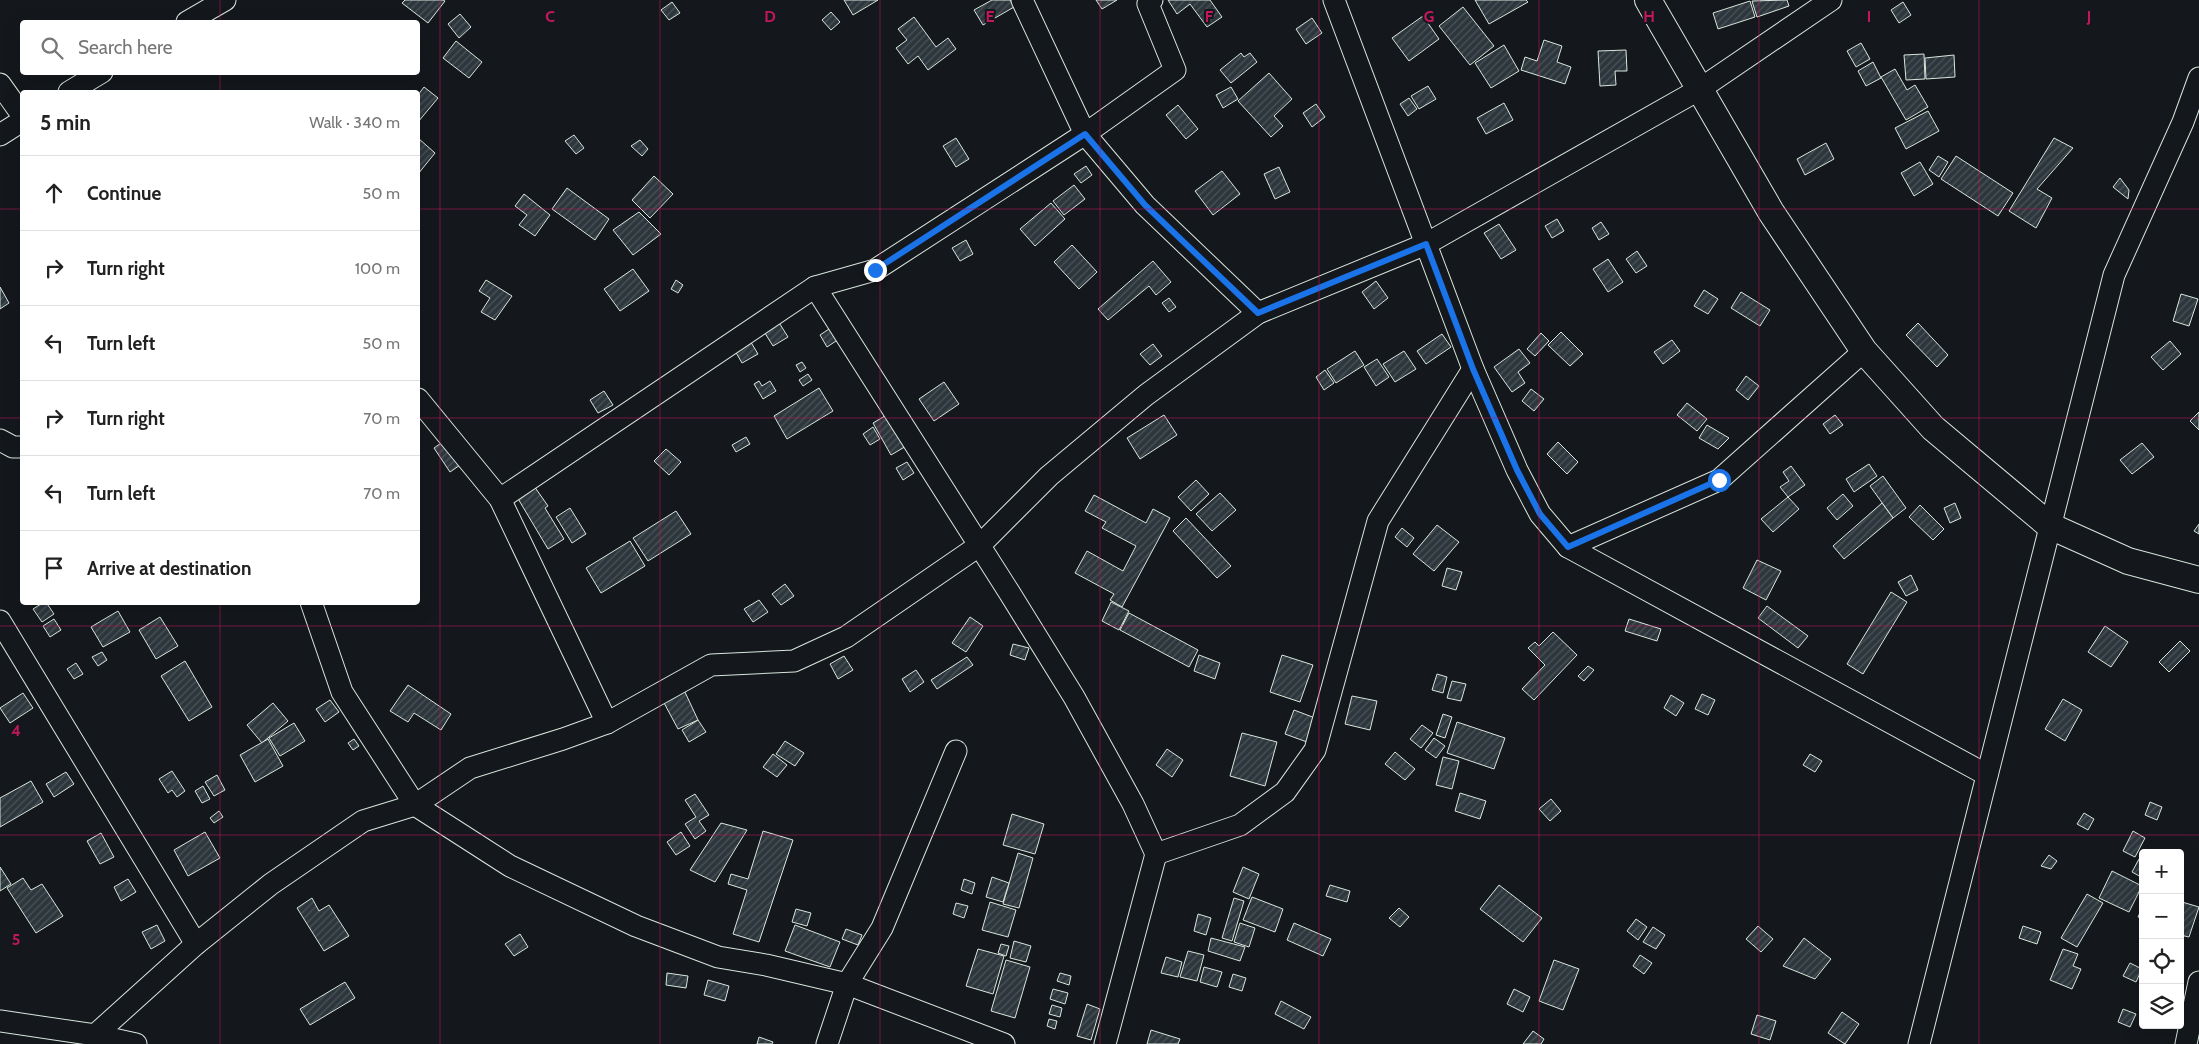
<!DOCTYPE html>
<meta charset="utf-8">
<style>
body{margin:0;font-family:Cabin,sans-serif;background:#f2f2f2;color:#222}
.controls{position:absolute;right:15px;bottom:15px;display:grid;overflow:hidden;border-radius:5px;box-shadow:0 5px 20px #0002}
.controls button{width:45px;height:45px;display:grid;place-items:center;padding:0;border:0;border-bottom:1px solid #e0e0e0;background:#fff;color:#222;font:25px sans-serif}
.stop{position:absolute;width:15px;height:15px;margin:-11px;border:4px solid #1a73e8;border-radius:50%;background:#fff}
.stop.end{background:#1a73e8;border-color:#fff;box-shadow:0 1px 5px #0008}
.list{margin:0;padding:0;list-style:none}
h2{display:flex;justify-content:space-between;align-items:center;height:65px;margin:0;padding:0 20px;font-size:21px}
h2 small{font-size:16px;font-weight:400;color:#767676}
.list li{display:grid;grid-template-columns:32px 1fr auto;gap:15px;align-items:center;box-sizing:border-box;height:75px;padding:0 20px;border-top:1px solid #e0e0e0}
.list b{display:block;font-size:19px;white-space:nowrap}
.list em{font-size:16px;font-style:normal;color:#767676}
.icon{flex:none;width:28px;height:28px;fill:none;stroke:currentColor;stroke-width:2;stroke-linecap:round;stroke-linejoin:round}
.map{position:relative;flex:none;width:2199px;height:1044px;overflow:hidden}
.search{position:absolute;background:#fff;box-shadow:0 5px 20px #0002;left:20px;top:20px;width:400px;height:55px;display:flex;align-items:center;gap:12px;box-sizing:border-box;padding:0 18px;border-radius:5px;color:#767676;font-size:19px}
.panel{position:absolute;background:#fff;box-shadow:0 5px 20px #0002;left:20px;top:90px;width:400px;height:515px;border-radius:5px}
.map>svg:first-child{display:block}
</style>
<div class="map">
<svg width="2199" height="1044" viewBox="0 0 2199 1044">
<defs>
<pattern id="building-hatch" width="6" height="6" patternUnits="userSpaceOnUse" patternTransform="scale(1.25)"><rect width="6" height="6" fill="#2c363c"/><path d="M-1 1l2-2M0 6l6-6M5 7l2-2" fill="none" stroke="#4a5358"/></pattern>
</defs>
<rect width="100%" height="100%" fill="#14181c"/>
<g fill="url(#building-hatch)" stroke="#d8e6dc">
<polygon points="405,0 443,0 445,1 428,23 402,3"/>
<polygon points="844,0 878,0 853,15"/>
<polygon points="992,0 1010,0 1014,7 983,25 974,10"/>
<polygon points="1096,0 1117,0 1102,9"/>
<polygon points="1168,0 1210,0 1222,17 1207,27 1190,4 1177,14"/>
<polygon points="1475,0 1526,0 1528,2 1489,24"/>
<polygon points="1787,0 1789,6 1757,17 1752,1"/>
<polygon points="1750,1 1755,17 1718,29 1713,13"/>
<polygon points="672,2 680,13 669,20 661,10"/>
<polygon points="1903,2 1911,15 1899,23 1891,10"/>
<polygon points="1463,7 1494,46 1470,65 1439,26"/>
<polygon points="831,12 840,22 831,30 822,20"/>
<polygon points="460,14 471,27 459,38 448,24"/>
<polygon points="1423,16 1439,39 1409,61 1392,38"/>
<polygon points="914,17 936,47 948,38 956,49 928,70 918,56 908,64 896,48 907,40 898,29"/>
<polygon points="1312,18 1322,33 1306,44 1296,29"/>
<polygon points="1544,40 1562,46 1557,62 1571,67 1565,84 1521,70 1525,57 1537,61"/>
<polygon points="456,41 482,62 469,78 443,58"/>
<polygon points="1861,43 1870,59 1856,67 1847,51"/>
<polygon points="1504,45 1519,71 1491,88 1475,63"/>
<polygon points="1626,50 1627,71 1615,71 1616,85 1600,86 1598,51"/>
<polygon points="1241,53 1244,57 1250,53 1257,62 1231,83 1220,70"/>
<polygon points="1924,54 1925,79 1906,80 1904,55"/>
<polygon points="1954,55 1955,77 1926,79 1925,58"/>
<polygon points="1873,62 1881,78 1866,86 1858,71"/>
<polygon points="1895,69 1907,90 1915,85 1928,107 1906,120 1881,77"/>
<polygon points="1269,73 1292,99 1274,116 1283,126 1271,137 1238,101"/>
<polygon points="1428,86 1436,99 1419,109 1411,96"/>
<polygon points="424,87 438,98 418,122 418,95"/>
<polygon points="1231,87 1238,99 1223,108 1216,95"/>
<polygon points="1409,98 1417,109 1408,116 1400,104"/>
<polygon points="1504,103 1513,120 1486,134 1477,118"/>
<polygon points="1316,104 1325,117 1312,127 1303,113"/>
<polygon points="1178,105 1198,129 1186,139 1166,115"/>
<polygon points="1928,111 1939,131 1906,149 1895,128"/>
<polygon points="574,135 584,148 576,154 565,141"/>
<polygon points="418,138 435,153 418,174"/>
<polygon points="956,138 969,159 956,167 943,146"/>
<polygon points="2054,138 2073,148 2037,189 2052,198 2036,228 2009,211"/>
<polygon points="640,140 648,149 642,156 631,146"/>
<polygon points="1826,143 1834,159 1805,175 1797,159"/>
<polygon points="1938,156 1948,162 1939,177 1929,170"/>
<polygon points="1956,156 2013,193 1998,216 1941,179"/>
<polygon points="1920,162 1933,184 1914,196 1901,173"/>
<polygon points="1086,166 1092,175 1081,183 1074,174"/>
<polygon points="1279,167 1290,192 1275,199 1264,174"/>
<polygon points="1222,171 1240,194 1213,215 1195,191"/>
<polygon points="654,176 673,194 650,218 632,200"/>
<polygon points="2120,178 2129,190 2128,199 2113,187"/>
<polygon points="1074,185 1085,199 1064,215 1053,201"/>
<polygon points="567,188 609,219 595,240 552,209"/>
<polygon points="524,194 550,215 535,236 519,225 527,215 515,206"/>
<polygon points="1051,203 1065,219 1035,246 1020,229"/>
<polygon points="639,212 661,234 633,255 613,230"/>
<polygon points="1557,219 1564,231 1552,238 1545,226"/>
<polygon points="1601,222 1609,234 1599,240 1592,228"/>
<polygon points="1499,224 1516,250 1501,259 1484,233"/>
<polygon points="966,240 973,254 960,261 952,248"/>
<polygon points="1072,245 1097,272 1079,289 1054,262"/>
<polygon points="1637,251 1647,266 1636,273 1626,259"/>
<polygon points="1608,259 1623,282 1608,292 1593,269"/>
<polygon points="1153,261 1171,282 1156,295 1149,286 1108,320 1098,309"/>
<polygon points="633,269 649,291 620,311 604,289"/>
<polygon points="486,280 512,296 495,320 481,312 490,298 479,291"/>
<polygon points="676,280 683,285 678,293 671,289"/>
<polygon points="1376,281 1388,298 1374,309 1362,292"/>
<polygon points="0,287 9,303 0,309"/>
<polygon points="1704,290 1718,299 1708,314 1694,306"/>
<polygon points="1741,292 1770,310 1760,326 1731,308"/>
<polygon points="2181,294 2198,299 2189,326 2173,321"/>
<polygon points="1169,298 1176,307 1169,312 1162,303"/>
<polygon points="778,321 788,337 773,346 763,330"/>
<polygon points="1918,323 1948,355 1937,367 1906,335"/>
<polygon points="832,327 839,339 827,347 820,335"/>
<polygon points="1561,332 1583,354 1570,366 1548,345"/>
<polygon points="1541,333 1549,341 1535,356 1527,349"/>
<polygon points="1442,334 1451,347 1426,364 1417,351"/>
<polygon points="749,339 758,354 742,363 734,349"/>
<polygon points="1672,340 1680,351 1663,364 1654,352"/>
<polygon points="2170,341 2181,354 2163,370 2151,357"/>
<polygon points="1153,344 1162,356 1150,365 1140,354"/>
<polygon points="1519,349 1530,363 1518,372 1525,383 1512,392 1494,367"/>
<polygon points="1355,351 1364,365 1336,383 1327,369"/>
<polygon points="1404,351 1416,369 1395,382 1383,364"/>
<polygon points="1377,359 1389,377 1376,386 1364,367"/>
<polygon points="802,362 806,368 800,372 796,365"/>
<polygon points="1325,370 1334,383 1324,390 1316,377"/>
<polygon points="808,374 812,380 803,386 799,380"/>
<polygon points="1746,376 1759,386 1748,400 1736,390"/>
<polygon points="759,381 762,386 770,381 776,391 763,399 754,384"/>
<polygon points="944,382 959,404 934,421 919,399"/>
<polygon points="819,388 833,411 787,439 774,416"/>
<polygon points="1531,389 1544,399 1534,411 1522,401"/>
<polygon points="604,391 613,405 598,413 590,400"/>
<polygon points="1687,403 1707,419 1697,431 1677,415"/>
<polygon points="2199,412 2199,430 2190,421"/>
<polygon points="890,413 908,445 891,455 873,423"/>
<polygon points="1164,415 1177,435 1140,459 1127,438"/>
<polygon points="1835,415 1843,425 1830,434 1823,424"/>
<polygon points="1707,425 1729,438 1718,449 1699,438"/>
<polygon points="873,427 880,439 870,445 863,434"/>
<polygon points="746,437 750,444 736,452 732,445"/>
<polygon points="447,439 463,463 450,472 434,448"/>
<polygon points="1558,442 1578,462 1567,474 1547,454"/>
<polygon points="2142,443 2154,457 2132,474 2120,460"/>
<polygon points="666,449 681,462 669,475 654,461"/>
<polygon points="907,462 914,473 903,480 896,468"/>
<polygon points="1869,464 1877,476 1854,492 1846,479"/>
<polygon points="1791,466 1805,485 1788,497 1780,487 1789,481 1783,472"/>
<polygon points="1883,476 1906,508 1893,518 1870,486"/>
<polygon points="1196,480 1209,494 1191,511 1178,497"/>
<polygon points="534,486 548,506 545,508 564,539 548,549 517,497"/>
<polygon points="1220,493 1236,510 1212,531 1196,514"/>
<polygon points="1843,494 1853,506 1837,520 1827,508"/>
<polygon points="1094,495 1146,523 1153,509 1170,518 1122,607 1110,600 1114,594 1075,573 1087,551 1123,571 1136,546 1102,528 1106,522 1085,511"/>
<polygon points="1788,497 1799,509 1773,532 1761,519"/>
<polygon points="1882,503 1893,518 1844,559 1833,546"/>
<polygon points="1955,503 1961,518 1950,523 1944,508"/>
<polygon points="1920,505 1944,529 1933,540 1909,517"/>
<polygon points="570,508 586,534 572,543 556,517"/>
<polygon points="676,511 691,534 648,561 633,538"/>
<polygon points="1186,518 1231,566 1217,578 1173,531"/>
<polygon points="2199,524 2199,534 2194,531"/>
<polygon points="1437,525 1459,542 1434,571 1413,554"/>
<polygon points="1402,528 1414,538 1407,547 1395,537"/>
<polygon points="630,541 645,566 601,593 586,568"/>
<polygon points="1757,560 1781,571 1766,600 1743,588"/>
<polygon points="1447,568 1462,572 1456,590 1442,586"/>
<polygon points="1911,575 1918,590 1906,596 1898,582"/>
<polygon points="785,584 794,596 781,605 772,594"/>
<polygon points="1891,592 1907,602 1863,674 1847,664"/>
<polygon points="759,600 768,612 753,622 744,609"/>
<polygon points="44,602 46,602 54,614 42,622 33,609"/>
<polygon points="1111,602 1129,611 1119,630 1102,621"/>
<polygon points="1767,606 1808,636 1798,648 1758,618"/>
<polygon points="118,611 130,632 103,647 91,627"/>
<polygon points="1129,613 1198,650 1189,667 1120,630"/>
<polygon points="160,617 178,646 156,659 139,630"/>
<polygon points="970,617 983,626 966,652 952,643"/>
<polygon points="54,619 61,630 50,637 43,626"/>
<polygon points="1629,619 1661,629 1657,641 1625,631"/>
<polygon points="2105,626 2128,642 2111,667 2088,652"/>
<polygon points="1553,632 1577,655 1534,700 1522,689 1545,665 1528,648 1535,642 1539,646"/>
<polygon points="2180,641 2190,651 2169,672 2159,662"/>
<polygon points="1013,644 1029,648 1025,660 1010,655"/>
<polygon points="102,652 107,660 98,666 92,657"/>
<polygon points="1199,655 1220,663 1215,679 1194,671"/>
<polygon points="1282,655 1313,665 1300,702 1270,692"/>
<polygon points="844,656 853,670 838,679 830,664"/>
<polygon points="967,657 973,665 937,689 931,680"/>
<polygon points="185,661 212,707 189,721 161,676"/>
<polygon points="76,663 83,674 74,679 67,669"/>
<polygon points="1588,666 1594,670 1584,681 1578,676"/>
<polygon points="916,670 924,682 910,692 902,679"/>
<polygon points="1437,674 1447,677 1443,693 1432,690"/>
<polygon points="1452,681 1466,684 1461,701 1447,698"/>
<polygon points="408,685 451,714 441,730 414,713 408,722 390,711"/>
<polygon points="684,690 698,720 678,729 663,701"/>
<polygon points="23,693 33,708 10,723 0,708"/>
<polygon points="1702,694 1715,700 1708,715 1695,709"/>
<polygon points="1671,695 1684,703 1676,716 1664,708"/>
<polygon points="1352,696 1377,701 1370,730 1345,724"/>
<polygon points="2063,699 2082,710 2065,741 2045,729"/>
<polygon points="330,700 339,712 325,722 316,709"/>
<polygon points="273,703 288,721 262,743 247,725"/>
<polygon points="1294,710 1315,718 1307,742 1285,734"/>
<polygon points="1443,714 1452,717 1445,738 1436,735"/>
<polygon points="698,720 706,732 689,742 682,730"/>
<polygon points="1457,722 1505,738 1494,769 1447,753"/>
<polygon points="294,723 305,741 280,756 269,738"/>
<polygon points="1422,725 1433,733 1421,748 1410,739"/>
<polygon points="1242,733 1277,742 1265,786 1230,776"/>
<polygon points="1434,738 1445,746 1436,758 1425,750"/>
<polygon points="268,739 283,766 255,782 240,755"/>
<polygon points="354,739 359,746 353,750 348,743"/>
<polygon points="785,741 804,753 795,766 776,754"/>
<polygon points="1167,749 1183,760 1172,777 1156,765"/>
<polygon points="1395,752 1415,769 1405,780 1385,764"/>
<polygon points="773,754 787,765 777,777 763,767"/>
<polygon points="1810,754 1822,761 1815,772 1803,765"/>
<polygon points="1443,757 1459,761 1452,789 1436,785"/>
<polygon points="172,771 185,791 177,797 172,790 168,793 159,779"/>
<polygon points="66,772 74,784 54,797 46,784"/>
<polygon points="217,775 225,790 214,796 205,782"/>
<polygon points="31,781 43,802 0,827 0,798"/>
<polygon points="203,786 210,799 202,803 195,791"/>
<polygon points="1460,793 1486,801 1480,819 1455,811"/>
<polygon points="695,794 709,815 699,821 706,831 695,839 685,824 696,817 685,800"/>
<polygon points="1551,799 1561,811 1550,821 1539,809"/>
<polygon points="2150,802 2162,807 2157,820 2145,815"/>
<polygon points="219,811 223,817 214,823 210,818"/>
<polygon points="2084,813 2094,819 2088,830 2077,824"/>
<polygon points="1012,814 1044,824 1035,854 1003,845"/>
<polygon points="721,823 747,830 715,882 690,870"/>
<polygon points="763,831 793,840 759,942 733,934 747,890 728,884 731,874 748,879"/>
<polygon points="2133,831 2145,838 2135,857 2123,851"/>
<polygon points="205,832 220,858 188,876 174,850"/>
<polygon points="681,832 690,846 676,855 667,842"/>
<polygon points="101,833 114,857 100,864 87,841"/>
<polygon points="1018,853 1033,858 1019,908 1003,904"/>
<polygon points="2049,855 2057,861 2051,869 2041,866"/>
<polygon points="2139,859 2143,861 2143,878 2132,872"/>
<polygon points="0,867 11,884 0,891"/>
<polygon points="1243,867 1259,874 1249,899 1233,892"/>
<polygon points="2112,871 2142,886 2129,912 2099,898"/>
<polygon points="992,877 1009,883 1003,902 986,897"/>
<polygon points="23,878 31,890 42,884 63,916 36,933 7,888"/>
<polygon points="128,879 136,892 121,901 114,887"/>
<polygon points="964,879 975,883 972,894 961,890"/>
<polygon points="1330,885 1350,891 1347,902 1326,896"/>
<polygon points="1499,885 1542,918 1523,942 1480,909"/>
<polygon points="2087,894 2103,903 2077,947 2061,938"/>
<polygon points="1252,897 1283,909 1275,932 1243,920"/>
<polygon points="312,898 319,911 329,905 349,936 324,951 297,908"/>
<polygon points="1234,898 1244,901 1232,941 1222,938"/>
<polygon points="990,902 1016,910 1008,937 982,930"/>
<polygon points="2182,902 2199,907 2189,937 2180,935 2180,908"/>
<polygon points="956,903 968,906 964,918 953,914"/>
<polygon points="2143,906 2143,919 2138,917"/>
<polygon points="1399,908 1409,917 1400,927 1389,918"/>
<polygon points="796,909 811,913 807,926 792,922"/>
<polygon points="1198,914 1211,918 1206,935 1194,931"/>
<polygon points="1636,919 1647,927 1638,940 1627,931"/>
<polygon points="1240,923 1255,928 1249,947 1234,942"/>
<polygon points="1294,923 1331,939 1323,956 1287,940"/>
<polygon points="157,925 165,941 151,949 142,932"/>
<polygon points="795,925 840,942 830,967 785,951"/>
<polygon points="1758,926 1773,939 1761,952 1746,939"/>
<polygon points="2023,926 2041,932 2037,944 2019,938"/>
<polygon points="1653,927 1665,935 1656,949 1643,942"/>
<polygon points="846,929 862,935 858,945 842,939"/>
<polygon points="520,934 528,947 514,956 505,944"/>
<polygon points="1211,938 1245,947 1240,961 1208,951"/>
<polygon points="1804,938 1831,959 1815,979 1783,966"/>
<polygon points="1014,941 1031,946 1026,962 1010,958"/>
<polygon points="1001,944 1009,946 1006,956 998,953"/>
<polygon points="978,949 1004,956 993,994 966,986"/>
<polygon points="2063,949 2078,954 2073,966 2081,969 2072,989 2050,980"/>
<polygon points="1188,951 1204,955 1197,981 1180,977"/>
<polygon points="1640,955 1652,963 1644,974 1633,966"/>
<polygon points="1166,957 1182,962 1178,977 1161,973"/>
<polygon points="1006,960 1030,967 1015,1018 991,1011"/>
<polygon points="1554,960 1579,969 1563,1010 1539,1001"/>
<polygon points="2130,963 2142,969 2136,982 2123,976"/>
<polygon points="1204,967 1222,972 1217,987 1200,982"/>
<polygon points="667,973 688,976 686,988 666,985"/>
<polygon points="1060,973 1071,976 1069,985 1057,981"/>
<polygon points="1233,974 1246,978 1242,991 1229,987"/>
<polygon points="708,980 729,986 725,1001 704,995"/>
<polygon points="345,982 355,998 310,1025 300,1009"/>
<polygon points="1053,989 1068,993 1065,1004 1050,999"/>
<polygon points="1514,989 1530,997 1523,1012 1507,1004"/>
<polygon points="1281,1001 1311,1017 1304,1029 1275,1014"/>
<polygon points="1087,1004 1100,1009 1091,1040 1077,1036"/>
<polygon points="1052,1005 1062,1008 1060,1017 1049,1014"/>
<polygon points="2123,1009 2136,1014 2130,1027 2118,1022"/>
<polygon points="1842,1012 1859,1024 1845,1044 1828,1033"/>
<polygon points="1757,1015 1776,1021 1770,1040 1751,1034"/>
<polygon points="1049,1019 1057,1021 1055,1029 1047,1026"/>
<polygon points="1151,1030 1180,1039 1178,1044 1147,1044"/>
<polygon points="1533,1031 1544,1039 1541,1044 1523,1044"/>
<polygon points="759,1037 773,1042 772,1044 757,1044"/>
</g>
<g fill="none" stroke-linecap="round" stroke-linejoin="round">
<g stroke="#d8e6dc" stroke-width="23">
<g id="minor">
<polyline points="1022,0 1085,134 1145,205 1258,313"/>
<polyline points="1334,0 1473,369 1517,470 1540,514 1568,547 1987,775"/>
<polyline points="187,22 225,0"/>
<polyline points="0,84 22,115"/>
<polyline points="69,92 102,72"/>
<polyline points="0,135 22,121"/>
<polyline points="815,287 1009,592 1074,697 1133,804 1156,854 1105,1044"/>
<polyline points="418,399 500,499 607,723"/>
<polyline points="0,440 13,447 22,447"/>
<polyline points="500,499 815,287 875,270 1085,134 1175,70 1148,4 1152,0"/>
<polyline points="1568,547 1719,480 1864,351"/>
<polyline points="311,602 342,692 415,805 510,866 636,926 718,957 766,965 847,984 1004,1044"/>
<polyline points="0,621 196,944"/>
<polyline points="1156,854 1240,825 1285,792 1315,750 1378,521 1473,369"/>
<polyline points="0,1021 95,1035 136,1044"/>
<polyline points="95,1035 196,944 271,884 363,821 415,805 470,768 563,739 607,723 711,665 794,661 846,637 980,545 1049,476 1146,395 1258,313 1426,244 1700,89 1831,0"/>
<polyline points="827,1044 847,984 882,928 956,751"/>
<polyline points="1919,1044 2114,275 2183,122 2199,78"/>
<polyline points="2186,1044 2199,982"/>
</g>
</g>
<g stroke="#d8e6dc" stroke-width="28">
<polyline id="tertiary" points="1648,0 1771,212 1864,351 1933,428 2050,526 2128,561 2199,580"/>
</g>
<use href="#minor" stroke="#14181c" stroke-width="21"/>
<use href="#tertiary" stroke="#14181c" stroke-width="26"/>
</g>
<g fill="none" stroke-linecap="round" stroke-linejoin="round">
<polyline stroke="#1a73e8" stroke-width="6" points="875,270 1085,134 1145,205 1258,313 1426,244 1473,369 1517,470 1540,514 1568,547 1719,480"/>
</g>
<path fill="none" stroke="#c2185b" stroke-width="1" stroke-opacity="0.55" d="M220,0V22M440,0V1044M660,0V1044M880,0V1044M1100,0V1044M1319,0V1044M1539,0V1044M1759,0V1044M1979,0V1044M220,72V92M0,209H22M418,209H2199M0,418H22M418,418H2199M220,602V1044M0,626H2199M0,835H2199"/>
<g font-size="16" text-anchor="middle" font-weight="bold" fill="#c2185b" stroke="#14181c" stroke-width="4" stroke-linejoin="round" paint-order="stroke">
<text x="550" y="22">C</text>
<text x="770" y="22">D</text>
<text x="990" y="22">E</text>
<text x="1209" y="22">F</text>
<text x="1429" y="22">G</text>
<text x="1649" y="22">H</text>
<text x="1869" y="22">I</text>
<text x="2089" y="22">J</text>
<text x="16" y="736">4</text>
<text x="16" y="945">5</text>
</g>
</svg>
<div class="controls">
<button>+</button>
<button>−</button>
<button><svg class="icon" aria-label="locate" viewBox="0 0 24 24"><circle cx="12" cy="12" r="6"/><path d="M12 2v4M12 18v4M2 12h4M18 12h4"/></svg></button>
<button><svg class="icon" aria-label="layers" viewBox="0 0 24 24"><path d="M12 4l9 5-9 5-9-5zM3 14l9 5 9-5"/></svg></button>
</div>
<div class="stop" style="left:1719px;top:480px"></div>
<div class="stop end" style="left:875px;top:270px"></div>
<div class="search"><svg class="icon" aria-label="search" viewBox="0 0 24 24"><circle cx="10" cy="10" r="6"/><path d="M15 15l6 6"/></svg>Search here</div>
<section class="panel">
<h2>5 min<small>Walk · 340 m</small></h2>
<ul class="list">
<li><svg class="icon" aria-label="ahead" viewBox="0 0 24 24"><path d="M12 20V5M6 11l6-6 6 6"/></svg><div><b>Continue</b></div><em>50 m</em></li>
<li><svg class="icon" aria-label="right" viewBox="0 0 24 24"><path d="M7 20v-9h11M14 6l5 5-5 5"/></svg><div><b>Turn right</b></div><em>100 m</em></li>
<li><svg class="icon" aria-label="left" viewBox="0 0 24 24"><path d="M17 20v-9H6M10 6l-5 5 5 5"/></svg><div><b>Turn left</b></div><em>50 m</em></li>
<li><svg class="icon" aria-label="right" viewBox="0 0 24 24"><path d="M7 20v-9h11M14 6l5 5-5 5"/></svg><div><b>Turn right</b></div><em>70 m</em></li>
<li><svg class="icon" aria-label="left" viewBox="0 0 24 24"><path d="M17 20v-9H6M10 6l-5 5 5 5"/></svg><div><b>Turn left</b></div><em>70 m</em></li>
<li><svg class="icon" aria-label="arrive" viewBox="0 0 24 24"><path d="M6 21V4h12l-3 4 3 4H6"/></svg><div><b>Arrive at destination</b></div></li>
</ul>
</section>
</div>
